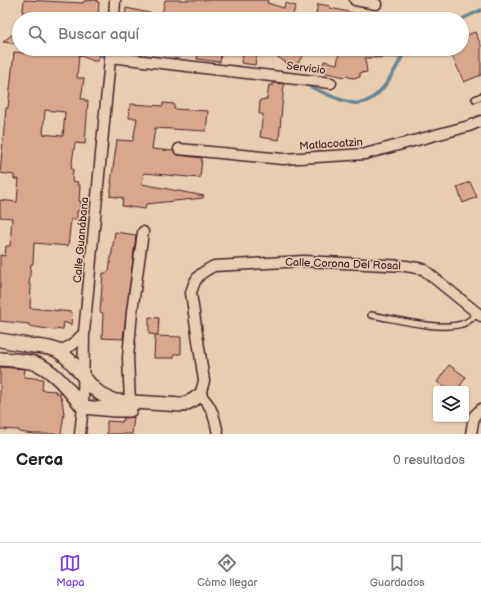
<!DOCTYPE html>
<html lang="es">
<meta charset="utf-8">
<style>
body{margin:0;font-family:"Balsamiq Sans",sans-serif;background:#f2f2f2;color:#222}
.controls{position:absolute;right:12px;bottom:12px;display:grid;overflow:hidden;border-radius:4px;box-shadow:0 1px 3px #0004}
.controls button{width:36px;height:36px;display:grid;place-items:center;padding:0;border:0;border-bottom:1px solid #e0e0e0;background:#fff;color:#222;font:20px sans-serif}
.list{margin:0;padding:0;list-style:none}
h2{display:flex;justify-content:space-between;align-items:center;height:52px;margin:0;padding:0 16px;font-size:17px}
h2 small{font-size:13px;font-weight:400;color:#767676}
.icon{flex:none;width:22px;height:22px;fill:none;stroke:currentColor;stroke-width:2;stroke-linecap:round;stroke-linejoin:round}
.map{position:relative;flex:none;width:481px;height:434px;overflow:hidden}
.search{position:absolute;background:#fff;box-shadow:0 1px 3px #0004;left:12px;right:12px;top:12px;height:44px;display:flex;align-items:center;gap:10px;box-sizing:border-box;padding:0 14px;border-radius:22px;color:#767676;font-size:15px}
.sheet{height:108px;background:#fff}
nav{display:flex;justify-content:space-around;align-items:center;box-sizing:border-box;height:56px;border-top:1px solid #e0e0e0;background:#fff;font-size:11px;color:#767676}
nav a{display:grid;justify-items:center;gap:2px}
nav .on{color:#7c3aed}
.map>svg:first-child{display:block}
</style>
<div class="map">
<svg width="481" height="434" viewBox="0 0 481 434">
<rect width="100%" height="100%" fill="#e9cdb0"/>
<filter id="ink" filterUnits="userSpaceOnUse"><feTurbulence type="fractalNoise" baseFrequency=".025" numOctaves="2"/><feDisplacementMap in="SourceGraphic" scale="8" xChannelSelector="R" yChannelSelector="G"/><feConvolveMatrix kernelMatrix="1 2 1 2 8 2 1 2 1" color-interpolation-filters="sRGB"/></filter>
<g filter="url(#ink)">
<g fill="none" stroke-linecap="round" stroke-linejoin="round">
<g stroke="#698696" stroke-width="3.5">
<polyline points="462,19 481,10"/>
<polyline points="93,49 104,57"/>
<path d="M304,84C319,90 336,100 353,103C379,107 396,68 406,49"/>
</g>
</g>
<g fill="#d9a88c" stroke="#4a1f2b" fill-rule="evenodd">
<polygon points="24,0 83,3 84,1 97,0 97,2 99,2 98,17 96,17 96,19 22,19"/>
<polygon points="165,0 268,0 267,3 284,8 285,3 296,6 291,19 161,19"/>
<polygon points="318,4 330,6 330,8 363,15 363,19 315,19"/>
<polygon points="126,8 159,15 158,19 125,18"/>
<polygon points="19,29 19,44 3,42"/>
<polygon points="475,32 481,45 481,75 464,82 449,49 462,49 462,37"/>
<path d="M41,49L89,50V49H101L98,61H93L79,55L77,78H84L81,99H85V101H88L85,144L75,143L71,169H73L72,181L78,182L77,185H80L79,201H81L80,211H77V219H71L68,246L34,243L33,264H31L29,285H31L30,308L72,312L71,325L64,322L63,329L54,330L29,326V324L0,321V255L5,256L6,246H10L12,218L0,217V200L17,202L19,179H14V175L0,173L6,108H8L14,52L40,55ZM45,110L65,112L63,136L43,134Z"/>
<polygon points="199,49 222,49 220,62 197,59"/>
<polygon points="281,49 308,49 294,68 276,56"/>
<polygon points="340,49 399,49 399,57 365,58 367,72 360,73 360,77 352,78 346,76 345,77 322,72 324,61 337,64"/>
<polygon points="244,50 257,53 255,65 241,63"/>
<polygon points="273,83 284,84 279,140 260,137 263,114 259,114 260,100 267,99 269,85 273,86"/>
<polygon points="163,103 174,104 174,109 208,111 206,131 155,128 152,149 173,151 178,155 202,158 200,178 144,173 142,184 204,196 203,198 146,204 145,209 122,206 123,198 110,196 112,183 111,183 117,140 133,141 137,118 129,118 130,104 163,106"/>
<polygon points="470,182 477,197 463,203 457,187"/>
<polygon points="115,232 136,235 123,339 102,338 103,313 100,312 103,273 107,273 108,271 109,271"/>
<polygon points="149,317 159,318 158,335 149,334"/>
<polygon points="155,336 181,337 181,354 174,354 174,358 154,358"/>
<polygon points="449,365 466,377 458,389 447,389 437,382"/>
<polygon points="0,367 25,369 24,377 43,379 42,390 56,391 55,393 59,393 62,400 64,414 61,434 34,434 19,432 19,430 0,429"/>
<polygon points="134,417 132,434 107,434 107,421 122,422 122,421 123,421 124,418"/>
</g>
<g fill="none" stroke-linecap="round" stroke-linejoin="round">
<g stroke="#4a1f2b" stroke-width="8">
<g id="service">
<polyline points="475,99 481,96"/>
<path d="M371,315C396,319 438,331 462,324C467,323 473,317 478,314"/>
</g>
</g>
<g stroke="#4a1f2b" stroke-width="13">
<g id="minor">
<polyline points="355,0 376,4"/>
<polyline points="114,19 115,0"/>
<polyline points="110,57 331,83"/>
<polyline points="179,149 283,159 365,154 469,126 481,121"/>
<polyline points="58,352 72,345 84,333"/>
<polyline points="130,402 128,358 132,312 143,232"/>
<polyline points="80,434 83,407 84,333 111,49"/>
<path d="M218,434C215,419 212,405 200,395L204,381L191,293C195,277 200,273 214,266L304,261L406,266L423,269L481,316"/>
<polyline points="471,434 474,416 481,409"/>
</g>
</g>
<g stroke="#4a1f2b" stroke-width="16">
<g id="tertiary">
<path d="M0,340C11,342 22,344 34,346C42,347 51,347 58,351C81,364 87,394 116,401L183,405L193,400L200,395"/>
<path d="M0,359C12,360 26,360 37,364C55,371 71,393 83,407L115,410H130"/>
</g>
</g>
<use href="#service" stroke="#e9cdb0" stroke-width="5"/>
<use href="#minor" stroke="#e9cdb0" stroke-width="10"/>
<use href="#tertiary" stroke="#e9cdb0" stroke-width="13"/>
</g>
</g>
<g text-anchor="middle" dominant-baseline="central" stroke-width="3" stroke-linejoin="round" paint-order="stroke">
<g font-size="11" fill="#4a1f2b" stroke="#e9cdb0">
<text transform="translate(306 68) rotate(7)">Servicio</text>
<text transform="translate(331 144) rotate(-4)">Matlacoatzin</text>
<text transform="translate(81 240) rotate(-85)">Calle Guanábana</text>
<text transform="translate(343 264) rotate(2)">Calle Corona Del Rosal</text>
</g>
</g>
</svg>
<div class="controls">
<button><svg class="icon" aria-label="layers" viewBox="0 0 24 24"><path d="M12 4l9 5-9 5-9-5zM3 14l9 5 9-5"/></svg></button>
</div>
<div class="search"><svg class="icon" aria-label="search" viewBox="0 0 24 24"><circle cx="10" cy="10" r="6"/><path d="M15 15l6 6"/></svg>Buscar aquí</div>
</div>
<section class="sheet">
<h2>Cerca<small>0 resultados</small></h2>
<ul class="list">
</ul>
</section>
<nav>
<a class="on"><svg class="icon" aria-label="map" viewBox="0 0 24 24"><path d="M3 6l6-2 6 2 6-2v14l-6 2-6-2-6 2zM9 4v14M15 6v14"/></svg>Mapa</a>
<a><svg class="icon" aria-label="directions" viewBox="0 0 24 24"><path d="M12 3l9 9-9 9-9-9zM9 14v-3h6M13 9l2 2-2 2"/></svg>Cómo llegar</a>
<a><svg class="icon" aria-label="saved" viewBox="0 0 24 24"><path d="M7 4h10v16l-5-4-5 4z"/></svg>Guardados</a>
</nav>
